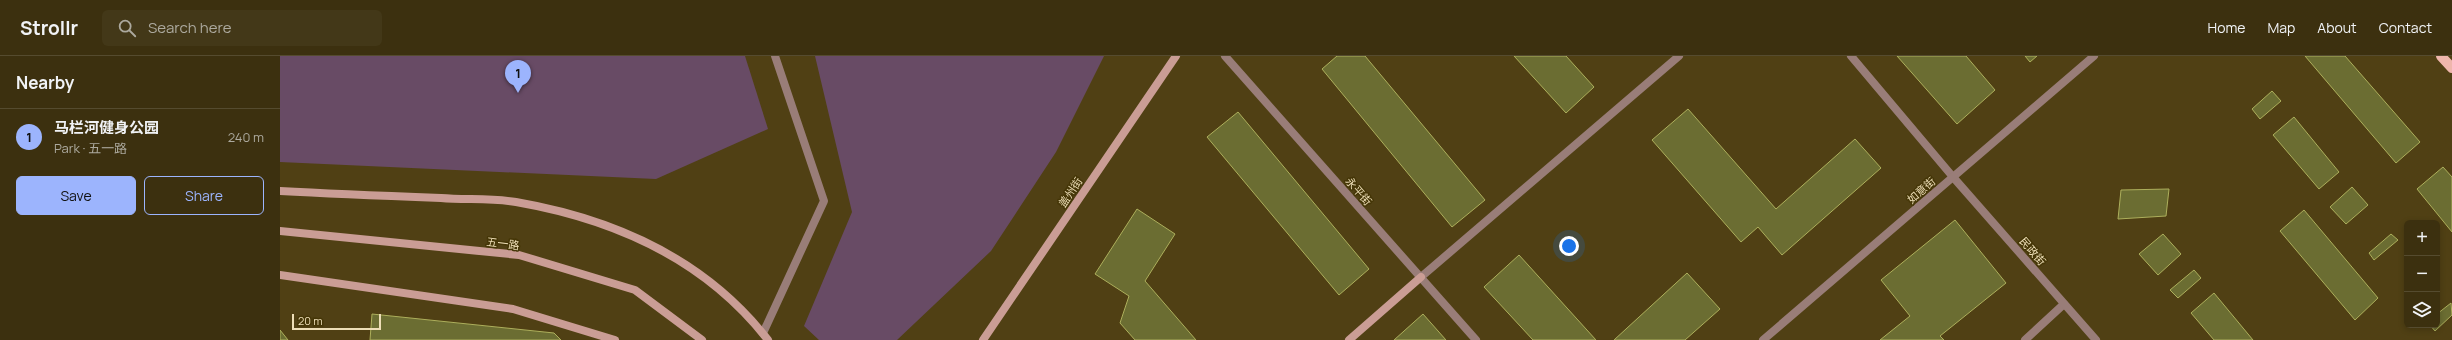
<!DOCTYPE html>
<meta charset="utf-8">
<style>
body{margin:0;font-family:Manrope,"Noto Sans SC",sans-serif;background:#433818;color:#f1f3f6}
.controls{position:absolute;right:12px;bottom:12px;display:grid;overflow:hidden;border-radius:6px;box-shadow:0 2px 6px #0003}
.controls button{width:36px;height:36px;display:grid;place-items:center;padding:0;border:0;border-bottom:1px solid #554b2f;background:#3c300f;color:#f1f3f6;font:20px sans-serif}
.scale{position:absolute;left:12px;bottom:10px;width:89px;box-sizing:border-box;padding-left:4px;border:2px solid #eddeb7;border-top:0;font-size:11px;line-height:14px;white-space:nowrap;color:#eddeb7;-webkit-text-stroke:3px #453607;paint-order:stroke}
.you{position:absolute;left:1289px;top:190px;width:14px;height:14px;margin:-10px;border:3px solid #fff;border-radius:50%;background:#1a73e8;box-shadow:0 0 0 6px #1a73e833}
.badge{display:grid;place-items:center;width:26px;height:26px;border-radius:50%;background:#9cb4fd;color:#111;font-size:13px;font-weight:700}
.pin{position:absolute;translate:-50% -33px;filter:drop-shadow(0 1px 2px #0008)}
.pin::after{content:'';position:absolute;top:21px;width:14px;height:12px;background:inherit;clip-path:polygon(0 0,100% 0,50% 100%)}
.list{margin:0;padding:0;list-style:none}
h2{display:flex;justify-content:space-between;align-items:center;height:52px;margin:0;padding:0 16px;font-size:17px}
h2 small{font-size:13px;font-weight:400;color:#aca99e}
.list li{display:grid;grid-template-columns:26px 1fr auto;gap:12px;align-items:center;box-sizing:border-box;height:56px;padding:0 16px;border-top:1px solid #554b2f}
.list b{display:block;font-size:15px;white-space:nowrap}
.list p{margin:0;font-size:13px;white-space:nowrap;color:#aca99e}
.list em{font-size:13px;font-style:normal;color:#aca99e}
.actions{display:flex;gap:8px;padding:12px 16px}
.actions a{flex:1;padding:9px 0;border:1px solid #9cb4fd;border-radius:6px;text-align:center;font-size:14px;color:#9cb4fd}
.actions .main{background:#9cb4fd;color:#111}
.icon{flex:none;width:22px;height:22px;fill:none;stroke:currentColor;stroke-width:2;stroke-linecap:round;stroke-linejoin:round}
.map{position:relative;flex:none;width:2172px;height:284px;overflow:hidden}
header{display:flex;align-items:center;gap:24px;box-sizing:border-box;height:56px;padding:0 20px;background:#3c300f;border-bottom:1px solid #554b2f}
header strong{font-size:19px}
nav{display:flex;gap:22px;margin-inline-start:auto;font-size:14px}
.search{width:280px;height:36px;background:#433818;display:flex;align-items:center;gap:10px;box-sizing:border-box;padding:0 14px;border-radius:6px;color:#aca99e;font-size:15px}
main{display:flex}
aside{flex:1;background:#3c300f}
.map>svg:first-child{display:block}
</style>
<header>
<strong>Strollr</strong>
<div class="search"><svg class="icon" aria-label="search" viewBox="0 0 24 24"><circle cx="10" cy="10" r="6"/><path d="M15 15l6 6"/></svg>Search here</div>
<nav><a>Home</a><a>Map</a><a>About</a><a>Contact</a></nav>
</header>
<main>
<aside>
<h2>Nearby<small></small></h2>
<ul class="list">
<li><span class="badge">1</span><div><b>马栏河健身公园</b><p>Park · 五一路</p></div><em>240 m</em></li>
</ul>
<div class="actions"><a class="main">Save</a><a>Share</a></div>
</aside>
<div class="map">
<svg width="2172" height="284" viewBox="0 0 2172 284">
<rect width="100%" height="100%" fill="#504014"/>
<g fill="#684b65">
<polygon points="0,0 465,0 488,73 376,123 0,106"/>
<polygon points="535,0 824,0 776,96 711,195 617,284 539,284 524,270 572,156"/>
</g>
<g fill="#6b6d32" stroke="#adaf5c">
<polygon points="1057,0 1085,0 1205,144 1172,171 1042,13"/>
<polygon points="1234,0 1286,0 1314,31 1286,57"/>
<polygon points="1617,0 1686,0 1715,34 1677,68"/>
<polygon points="1745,0 1757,0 1750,6"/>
<polygon points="2025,0 2065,0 2140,86 2116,107"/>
<polygon points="1992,35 2001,45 1980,63 1972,53"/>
<polygon points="1408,53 1496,153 1575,83 1601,112 1502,199 1478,171 1461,186 1372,84"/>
<polygon points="958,56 1089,213 1059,239 927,81"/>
<polygon points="2014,61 2059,116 2039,133 1993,79"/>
<polygon points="2163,111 2172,121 2172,176 2137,133"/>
<polygon points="2072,131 2088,149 2066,168 2050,151"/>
<polygon points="1889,133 1886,160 1838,163 1841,134"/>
<polygon points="857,153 895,178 865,225 916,284 855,284 840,267 849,240 815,218"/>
<polygon points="2024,154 2098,242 2075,264 2000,175"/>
<polygon points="1675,164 1726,227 1660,280 1664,284 1600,284 1630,260 1601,224"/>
<polygon points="1883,178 1901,198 1878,219 1859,198"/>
<polygon points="2111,178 2118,184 2094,204 2089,197"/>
<polygon points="1239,199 1316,284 1253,284 1204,231"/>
<polygon points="1914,214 1921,222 1898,242 1890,234"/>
<polygon points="1407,217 1440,253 1405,284 1334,284"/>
<polygon points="1934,237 1973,284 1934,284 1911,257"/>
<polygon points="2171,247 2172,259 2155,275 2150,269 2157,269 2157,258"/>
<polygon points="92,258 274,277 281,284 90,284"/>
<polygon points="1143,258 1166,284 1114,284"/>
<polygon points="0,274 8,284 0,284"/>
</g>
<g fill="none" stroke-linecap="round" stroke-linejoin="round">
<g stroke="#997d78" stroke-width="8">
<polyline points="1571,0 1673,121"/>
<polyline points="1141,221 1399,0"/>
<polyline points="483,277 544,145 495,0"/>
<polyline points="1745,284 1784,248"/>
</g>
<g stroke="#997d78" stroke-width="8">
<polyline points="945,0 1196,284"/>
<polyline points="1673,121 1816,284"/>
<polyline points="1483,284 1814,0"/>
</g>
<g stroke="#ca9d95" stroke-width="8">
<path d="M0,135C54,138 107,140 161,142C185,144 212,142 236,146C334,163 426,204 488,284"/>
<polyline points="0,175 239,199 355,234 422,284"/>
<polyline points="0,219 233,253 335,284"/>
<polyline points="703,284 896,0"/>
<polyline points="1069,284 1141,221"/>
</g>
<polyline stroke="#efb6ac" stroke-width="10" points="2161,0 2172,12"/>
</g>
<g text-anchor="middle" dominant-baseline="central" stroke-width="3" stroke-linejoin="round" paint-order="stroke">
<g font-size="11" fill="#eddeb7" stroke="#453607">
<text transform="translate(1641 134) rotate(-41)">如意街</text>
<text transform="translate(1079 135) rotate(49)">永平街</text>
<text transform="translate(790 136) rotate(-56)">盖州街</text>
<text transform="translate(223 187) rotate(7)">五一路</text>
<text transform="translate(1753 195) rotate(49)">民政街</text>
</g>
</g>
</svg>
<div class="controls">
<button>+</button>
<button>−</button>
<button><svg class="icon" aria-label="layers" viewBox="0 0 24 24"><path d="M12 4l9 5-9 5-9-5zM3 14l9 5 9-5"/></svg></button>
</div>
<div class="scale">20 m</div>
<div class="you"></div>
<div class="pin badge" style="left:238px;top:37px">1</div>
</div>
</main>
